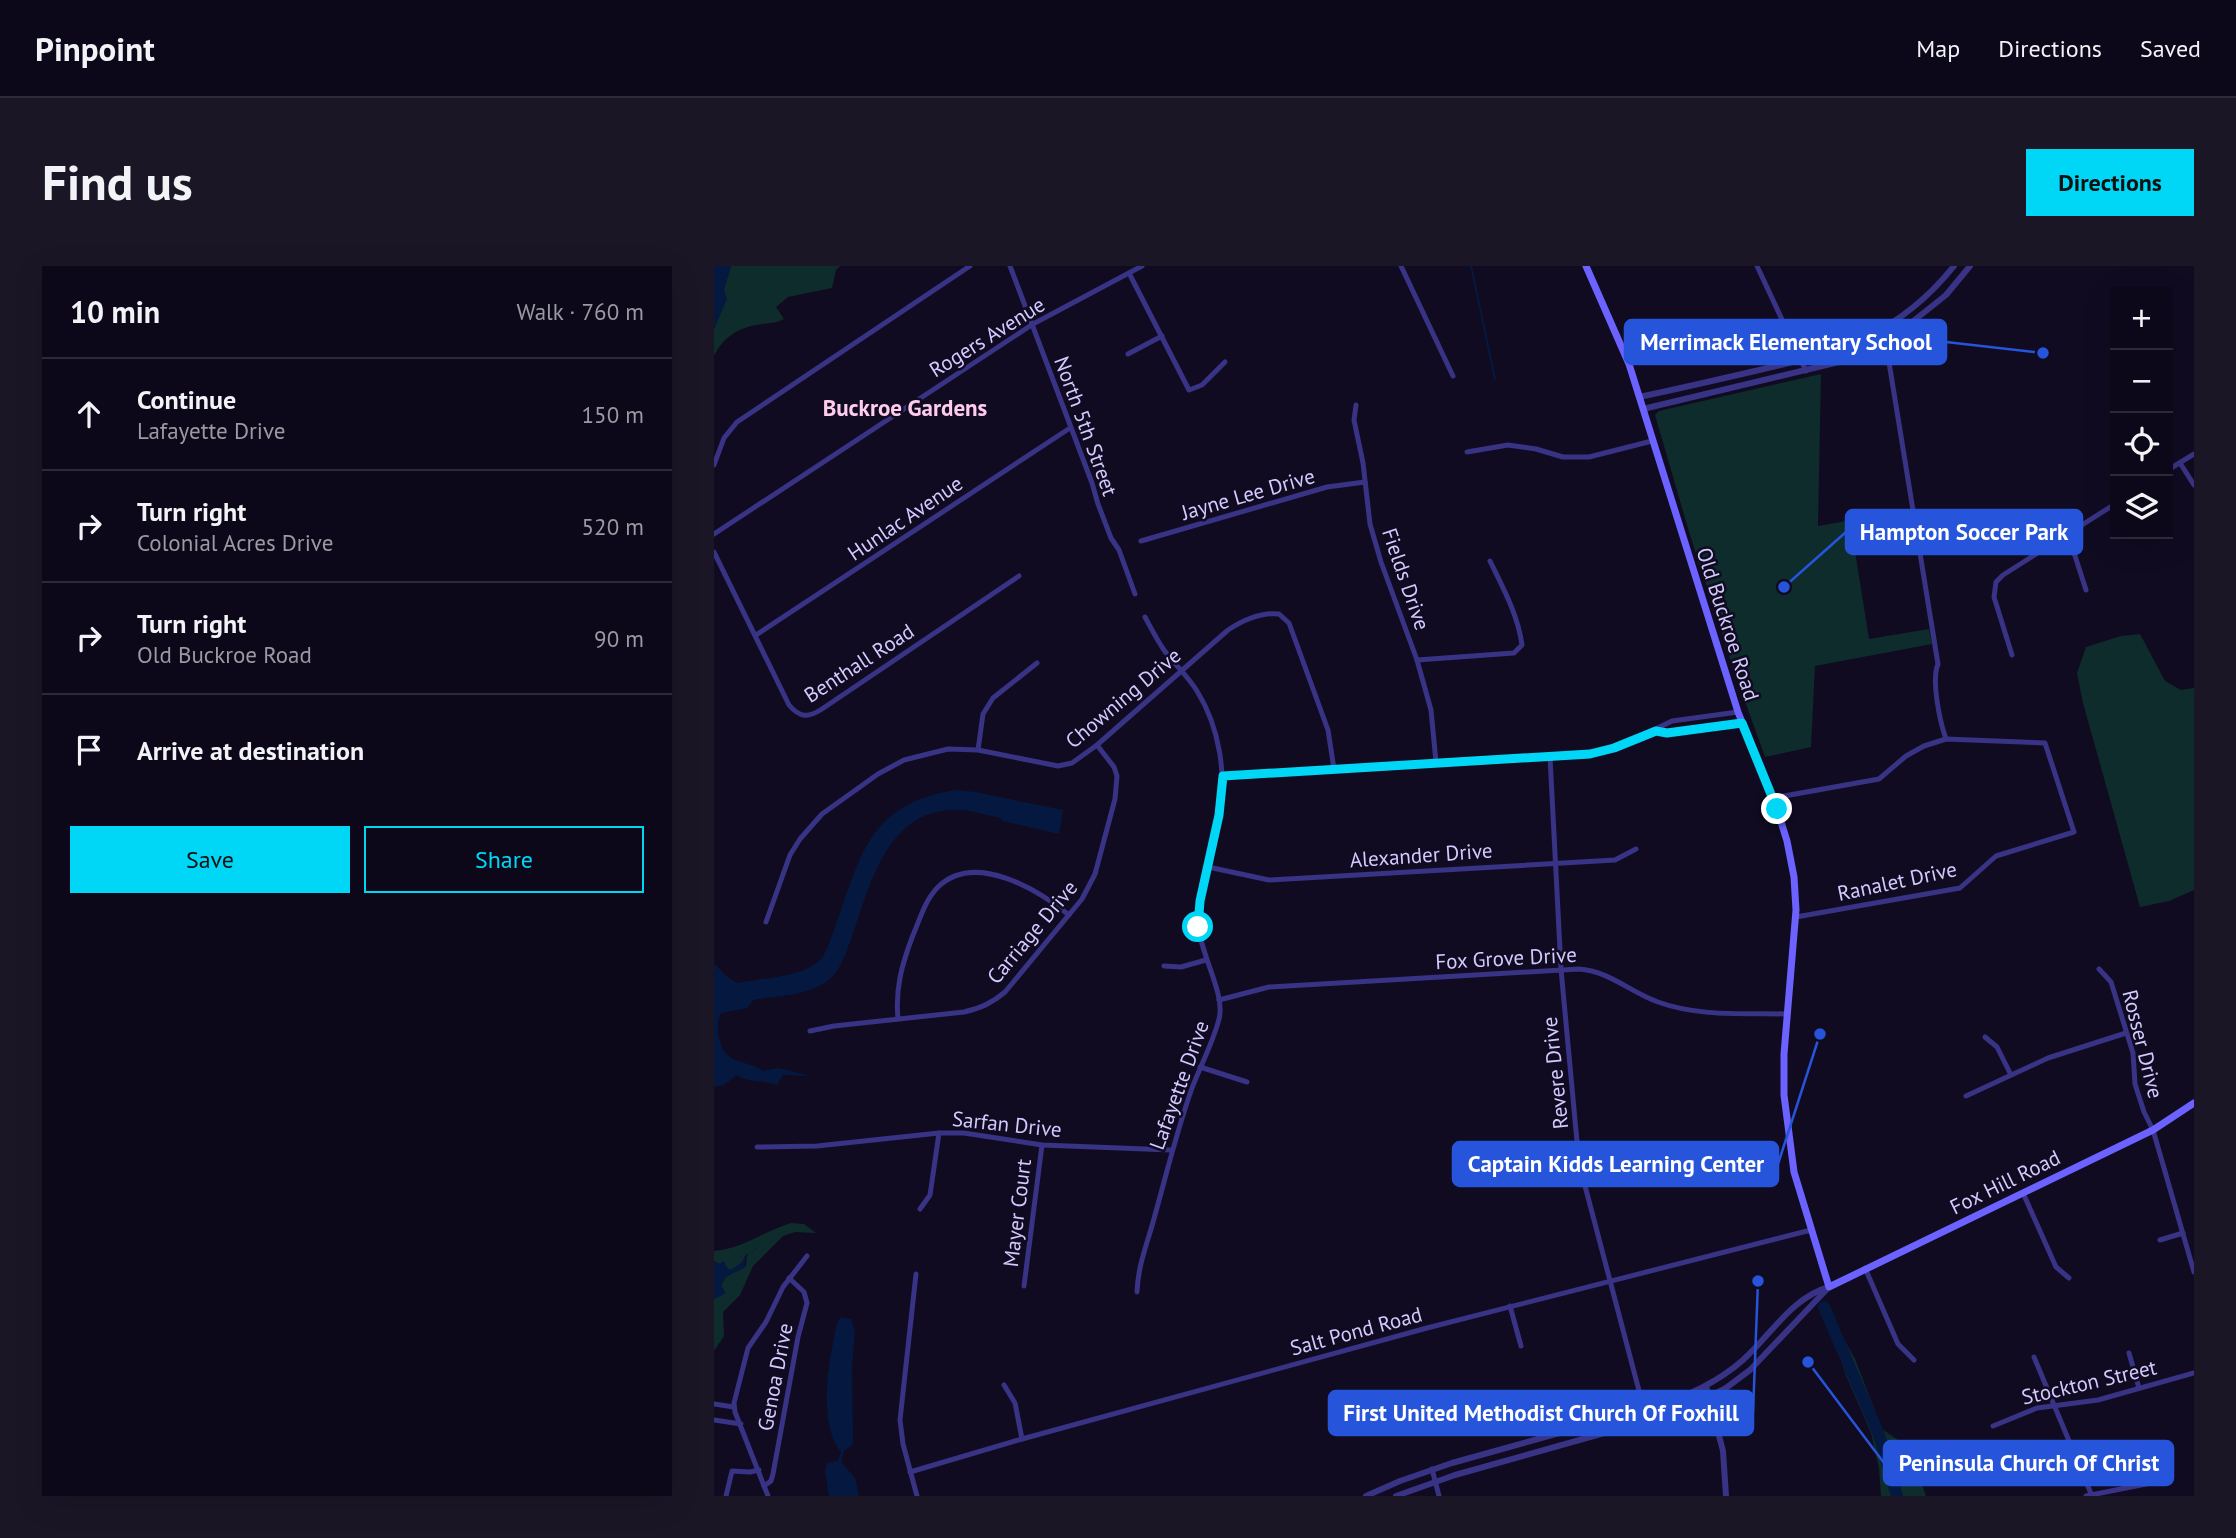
<!DOCTYPE html>
<meta charset="utf-8">
<style>
body{margin:0;font-family:"PT Sans",sans-serif;background:#1a1626;color:#f1f3f6}
.controls{position:absolute;right:21px;top:21px;display:grid;overflow:hidden;border-radius:0px;box-shadow:0 7px 28px #0002}
.controls button{width:63px;height:63px;display:grid;place-items:center;padding:0;border:0;border-bottom:2px solid #2c2938;background:#0c0819;color:#f1f3f6;font:35px sans-serif}
.stop{position:absolute;width:21px;height:21px;margin:-16px;border:5px solid #00d7f6;border-radius:50%;background:#fff}
.stop.end{background:#00d7f6;border-color:#fff;box-shadow:0 2px 7px #0008}
.list{margin:0;padding:0;list-style:none}
h2{display:flex;justify-content:space-between;align-items:center;height:91px;margin:0;padding:0 28px;font-size:30px}
h2 small{font-size:23px;font-weight:400;color:#9a9aa2}
.list li{display:grid;grid-template-columns:46px 1fr auto;gap:21px;align-items:center;box-sizing:border-box;height:112px;padding:0 28px;border-top:2px solid #2c2938}
.list b{display:block;font-size:26px;white-space:nowrap}
.list p{margin:0;font-size:23px;white-space:nowrap;color:#9a9aa2}
.list em{font-size:23px;font-style:normal;color:#9a9aa2}
.actions{display:flex;gap:14px;padding:21px 28px}
.actions a{flex:1;padding:16px 0;border:2px solid #00d7f6;border-radius:0px;text-align:center;font-size:24px;color:#00d7f6}
.actions .main{background:#00d7f6;color:#111}
.icon{flex:none;width:38px;height:38px;fill:none;stroke:currentColor;stroke-width:2;stroke-linecap:round;stroke-linejoin:round}
.map{position:relative;flex:none;width:1480px;height:1230px;overflow:hidden;border-radius:0px}
header{display:flex;align-items:center;gap:42px;box-sizing:border-box;height:98px;padding:0 35px;background:#0c0819;border-bottom:2px solid #2c2938}
header strong{font-size:33px}
nav{display:flex;gap:38px;margin-inline-start:auto;font-size:24px}
.intro{display:flex;align-items:center;justify-content:space-between;box-sizing:border-box;height:168px;padding:0 42px}
h1{margin:0;font-size:49px}
.button{padding:18px 32px;border-radius:0px;background:#00d7f6;color:#111;font-size:24px;font-weight:700}
main{display:flex;gap:42px;padding:0 42px}
aside{flex:1;background:#0c0819;border-radius:0px;box-shadow:0 7px 28px #0002}
.map>svg:first-child{display:block}
</style>
<header>
<strong>Pinpoint</strong>
<nav><a>Map</a><a>Directions</a><a>Saved</a></nav>
</header>
<div class="intro"><h1>Find us</h1><a class="button">Directions</a></div>
<main>
<aside>
<h2>10 min<small>Walk · 760 m</small></h2>
<ul class="list">
<li><svg class="icon" aria-label="ahead" viewBox="0 0 24 24"><path d="M12 20V5M6 11l6-6 6 6"/></svg><div><b>Continue</b><p>Lafayette Drive</p></div><em>150 m</em></li>
<li><svg class="icon" aria-label="right" viewBox="0 0 24 24"><path d="M7 20v-9h11M14 6l5 5-5 5"/></svg><div><b>Turn right</b><p>Colonial Acres Drive</p></div><em>520 m</em></li>
<li><svg class="icon" aria-label="right" viewBox="0 0 24 24"><path d="M7 20v-9h11M14 6l5 5-5 5"/></svg><div><b>Turn right</b><p>Old Buckroe Road</p></div><em>90 m</em></li>
<li><svg class="icon" aria-label="arrive" viewBox="0 0 24 24"><path d="M6 21V4h12l-3 4 3 4H6"/></svg><div><b>Arrive at destination</b></div></li>
</ul>
<div class="actions"><a class="main">Save</a><a>Share</a></div>
</aside>
<div class="map">
<svg width="1480" height="1230" viewBox="0 0 1480 1230">
<rect width="100%" height="100%" fill="#100b21"/>
<g fill="#0e2c2b">
<path d="M17,0H126L122,4L118,22L74,31L62,41L70,53C63,57 56,57 48,58C25,61 10,70 0,90V63L7,46L10,23Z"/>
<polygon points="1107,108 1104,260 1195,244 1199,267 1140,279 1155,373 1215,363 1218,378 1101,400 1097,481 1051,491 1017,396 976,269 941,149 945,145"/>
<polygon points="1426,368 1451,415 1467,424 1480,422 1480,624 1455,635 1426,641 1369,437 1363,407 1372,381 1407,370"/>
<path d="M77,957L90,958L102,967L81,966L69,970L39,1000L26,1029L9,1046L10,1070L0,1085V1033L11,1027L7,1020L12,1010L32,1000L33,987L26,1000L16,1004L0,995V985C31,982 48,966 77,957Z"/>
<polygon points="1113,1040 1120,1049 1123,1061 1141,1093 1168,1163 1187,1176 1201,1198 1212,1230 1167,1230 1165,1202 1157,1167 1131,1107 1123,1078 1108,1046"/>
</g>
<g fill="#051940">
<polygon points="0,0 17,0 10,23 13,33 0,63"/>
<path d="M243,524L261,526L349,544L345,568L289,555L286,552C273,549 258,544 244,544C173,542 157,618 138,670C132,686 127,706 112,716C91,730 62,730 39,734L33,742L7,747C1,760 4,786 19,793C30,798 38,797 49,805L64,802L96,810L69,809L63,819C49,813 35,818 23,809L10,819L0,821V697L11,709L23,717C45,713 84,711 101,698C113,690 116,674 121,661C148,587 155,537 243,524Z"/>
<path d="M46,980L33,989L30,1002L10,1012L7,1020L12,1027L0,1033V995L5,998L10,995L12,1000L16,1004C29,999 33,986 46,980Z"/>
<path d="M127,1051L137,1053L141,1065L138,1100L139,1178L130,1185L127,1196L141,1212L145,1230H115L111,1205L113,1197L124,1195L127,1186C106,1160 113,1108 119,1077C121,1068 121,1058 127,1051Z"/>
</g>
<g fill="none" stroke-linecap="round" stroke-linejoin="round">
<polyline stroke="#051940" stroke-width="2" points="757,0 781,113"/>
<polyline stroke="#051940" stroke-width="12" points="1110,1041 1165,1169 1183,1230"/>
<g stroke="#383384" stroke-width="5">
<polyline points="296,0 378,217 384,238 397,272 405,284 421,328"/>
<polyline points="687,0 739,110"/>
<polyline points="1043,0 1092,105"/>
<polyline points="415,7 475,124 488,119 511,96"/>
<path d="M1164,66L1173,84L1224,398C1217,415 1226,456 1232,473"/>
<polyline points="414,88 448,70"/>
<polyline points="642,139 640,154 649,197 656,258 667,296 703,394 717,444 722,496"/>
<polyline points="753,186 794,179 822,183 849,191 875,191 938,175"/>
<polyline points="1466,197 1480,219"/>
<polyline points="0,199 10,172 23,156 256,0"/>
<polyline points="1454,204 1480,188"/>
<polyline points="0,268 319,58 428,0"/>
<polyline points="1354,268 1372,324"/>
<polyline points="427,275 613,221 651,216"/>
<path d="M0,286L75,439C86,452 94,452 108,443L305,310"/>
<polyline points="42,369 356,162"/>
<polyline points="1298,389 1280,331 1282,316 1289,309 1401,238"/>
<path d="M703,394L800,387L808,379C804,349 789,322 776,295"/>
<polyline points="941,465 953,467 1028,458"/>
<polyline points="264,484 269,448 279,432 323,397"/>
<polyline points="836,491 847,703 865,897 933,1155"/>
<polyline points="509,510 876,488 900,483 958,455 1024,446"/>
<polyline points="1059,532 1165,513 1192,490 1210,480 1232,473 1331,477 1360,566 1282,590 1246,622 1082,651"/>
<polyline points="494,601 555,614 901,594 922,583"/>
<path d="M52,656L76,589L86,573L108,548L164,508L190,494L234,483L264,484L344,500L358,497L383,479L514,364C529,354 547,346 565,348L575,357L614,464L620,503"/>
<polyline points="450,700 467,701 492,694"/>
<polyline points="1385,703 1397,716 1419,787 1421,818 1430,846 1439,864 1480,1006"/>
<path d="M505,734L555,721L865,703C895,705 916,726 944,736C985,751 1031,747 1073,748"/>
<path d="M184,753C181,722 188,698 199,669C206,653 211,634 224,621C261,585 324,624 355,649"/>
<path d="M96,765L120,760L250,746C267,742 278,737 291,726L368,633L381,608L401,533L403,510L400,501L383,479"/>
<polyline points="1271,771 1283,781 1297,809"/>
<polyline points="486,801 533,816"/>
<polyline points="1252,830 1334,792 1412,767"/>
<polyline points="43,881 103,880 225,867 250,867 328,879 457,884"/>
<polyline points="1309,927 1342,1001 1355,1012"/>
<polyline points="206,943 216,929 225,867"/>
<polyline points="1446,974 1469,967"/>
<polyline points="1151,1002 1184,1078 1200,1094"/>
<polyline points="202,1008 186,1154 189,1178 203,1230"/>
<polyline points="310,1020 328,879"/>
<path d="M423,1026C424,998 434,976 441,949C453,906 463,864 478,822C486,801 500,774 505,753C512,728 485,686 484,656C483,622 498,586 505,552C513,510 506,462 483,425C474,410 460,398 450,384C443,374 437,362 431,351"/>
<polyline points="796,1040 807,1080"/>
<polyline points="1415,1087 1425,1122"/>
<polyline points="1320,1091 1378,1230"/>
<polyline points="290,1119 301,1137 308,1173"/>
<polyline points="0,1138 20,1141"/>
<polyline points="0,1154 27,1158"/>
<polyline points="1279,1160 1323,1142 1384,1134 1480,1107"/>
<polyline points="718,1203 725,1230"/>
<polyline points="196,1206 308,1173 713,1062 1097,964"/>
<polyline points="50,1220 57,1215 59,1208 84,1071 93,1037 90,1026 75,1012"/>
<polyline points="12,1230 18,1205 36,1206 45,1204"/>
<polyline points="54,1230 21,1146 20,1137 34,1082 52,1056 69,1021 93,990"/>
<polyline points="1372,1230 1437,1217"/>
</g>
<g stroke="#383384" stroke-width="6">
<path d="M925,131C964,123 1002,114 1041,105C1125,86 1184,70 1240,0"/>
<polyline points="929,143 1125,96 1188,64 1232,29 1256,0"/>
<polyline points="992,1120 1009,1185 1012,1230"/>
<path d="M652,1230L686,1215L738,1197L943,1140C975,1129 1004,1116 1029,1094C1058,1068 1077,1032 1115,1021"/>
<polyline points="682,1230 741,1209 933,1155 978,1140 1012,1122 1036,1104 1114,1022"/>
</g>
<polyline stroke="#6b62ff" stroke-width="7" points="872,0 915,98 1024,446 1063,543 1073,575 1080,611 1082,644 1070,788 1070,829 1080,906 1115,1021 1439,864 1480,837"/>
</g>
<g fill="none" stroke-linecap="round" stroke-linejoin="round">
<polyline stroke="#00d7f6" stroke-width="9" points="484,661 486,635 505,549 509,510 876,488 900,482 942,465 953,467 1028,457 1063,543"/>
</g>
<g text-anchor="middle" dominant-baseline="central" stroke-width="5" stroke-linejoin="round" paint-order="stroke">
<g font-size="21" fill="#d3cbff" stroke="#100b21">
<text transform="translate(273 71) rotate(-32)">Rogers Avenue</text>
<text transform="translate(372 160) rotate(70)">North 5th Street</text>
<text transform="translate(534 228) rotate(-16)">Jayne Lee Drive</text>
<text transform="translate(191 252) rotate(-34)">Hunlac Avenue</text>
<text transform="translate(692 313) rotate(71)">Fields Drive</text>
<text transform="translate(1014 358) rotate(72)">Old Buckroe Road</text>
<text transform="translate(145 397) rotate(-33)">Benthall Road</text>
<text transform="translate(409 432) rotate(-40)">Chowning Drive</text>
<text transform="translate(707 589) rotate(-4)">Alexander Drive</text>
<text transform="translate(1183 615) rotate(-12)">Ranalet Drive</text>
<text transform="translate(318 666) rotate(-50)">Carriage Drive</text>
<text transform="translate(792 692) rotate(-3)">Fox Grove Drive</text>
<text transform="translate(1429 778) rotate(76)">Rosser Drive</text>
<text transform="translate(841 807) rotate(-96)">Revere Drive</text>
<text transform="translate(465 819) rotate(-70)">Lafayette Drive</text>
<text transform="translate(293 858) rotate(6)">Sarfan Drive</text>
<text transform="translate(1291 916) rotate(-26)">Fox Hill Road</text>
<text transform="translate(303 947) rotate(-83)">Mayer Court</text>
<text transform="translate(642 1065) rotate(-15)">Salt Pond Road</text>
<text transform="translate(61 1111) rotate(-79)">Genoa Drive</text>
<text transform="translate(1375 1116) rotate(-13)">Stockton Street</text>
</g>
<g font-size="23" font-weight="bold" fill="#ffcdec" stroke="#100b21">
<text x="191" y="141">Buckroe Gardens</text>
</g>
</g>
<path fill="none" stroke="#2654da" stroke-width="2.5" d="M1329 87L1232 76M1070 321L1132 266M1106 768L1064 898M1044 1015L1039 1147M1094 1096L1170 1197"/>
<g fill="#2654da" stroke="#100b21" stroke-width="2.5">
<circle cx="1329" cy="87" r="7"/>
<circle cx="1070" cy="321" r="7"/>
<circle cx="1106" cy="768" r="7"/>
<circle cx="1044" cy="1015" r="7"/>
<circle cx="1094" cy="1096" r="7"/>
</g>
<g fill="#2654da" stroke="#2654da" stroke-width="2.5">
<rect x="911" y="54" width="321" height="44" rx="7"/>
<rect x="1132" y="244" width="236" height="44" rx="7"/>
<rect x="739" y="876" width="325" height="44" rx="7"/>
<rect x="615" y="1125" width="424" height="44" rx="7"/>
<rect x="1170" y="1175" width="289" height="44" rx="7"/>
</g>
<g font-size="23" text-anchor="middle" font-weight="bold" fill="#fff">
<text x="1072" y="84">Merrimack Elementary School</text>
<text x="1250" y="274">Hampton Soccer Park</text>
<text x="902" y="906">Captain Kidds Learning Center</text>
<text x="827" y="1155">First United Methodist Church Of Foxhill</text>
<text x="1315" y="1205">Peninsula Church Of Christ</text>
</g>
</svg>
<div class="controls">
<button>+</button>
<button>−</button>
<button><svg class="icon" aria-label="locate" viewBox="0 0 24 24"><circle cx="12" cy="12" r="6"/><path d="M12 2v4M12 18v4M2 12h4M18 12h4"/></svg></button>
<button><svg class="icon" aria-label="layers" viewBox="0 0 24 24"><path d="M12 4l9 5-9 5-9-5zM3 14l9 5 9-5"/></svg></button>
</div>
<div class="stop" style="left:484px;top:661px"></div>
<div class="stop end" style="left:1063px;top:543px"></div>
</div>
</main>
